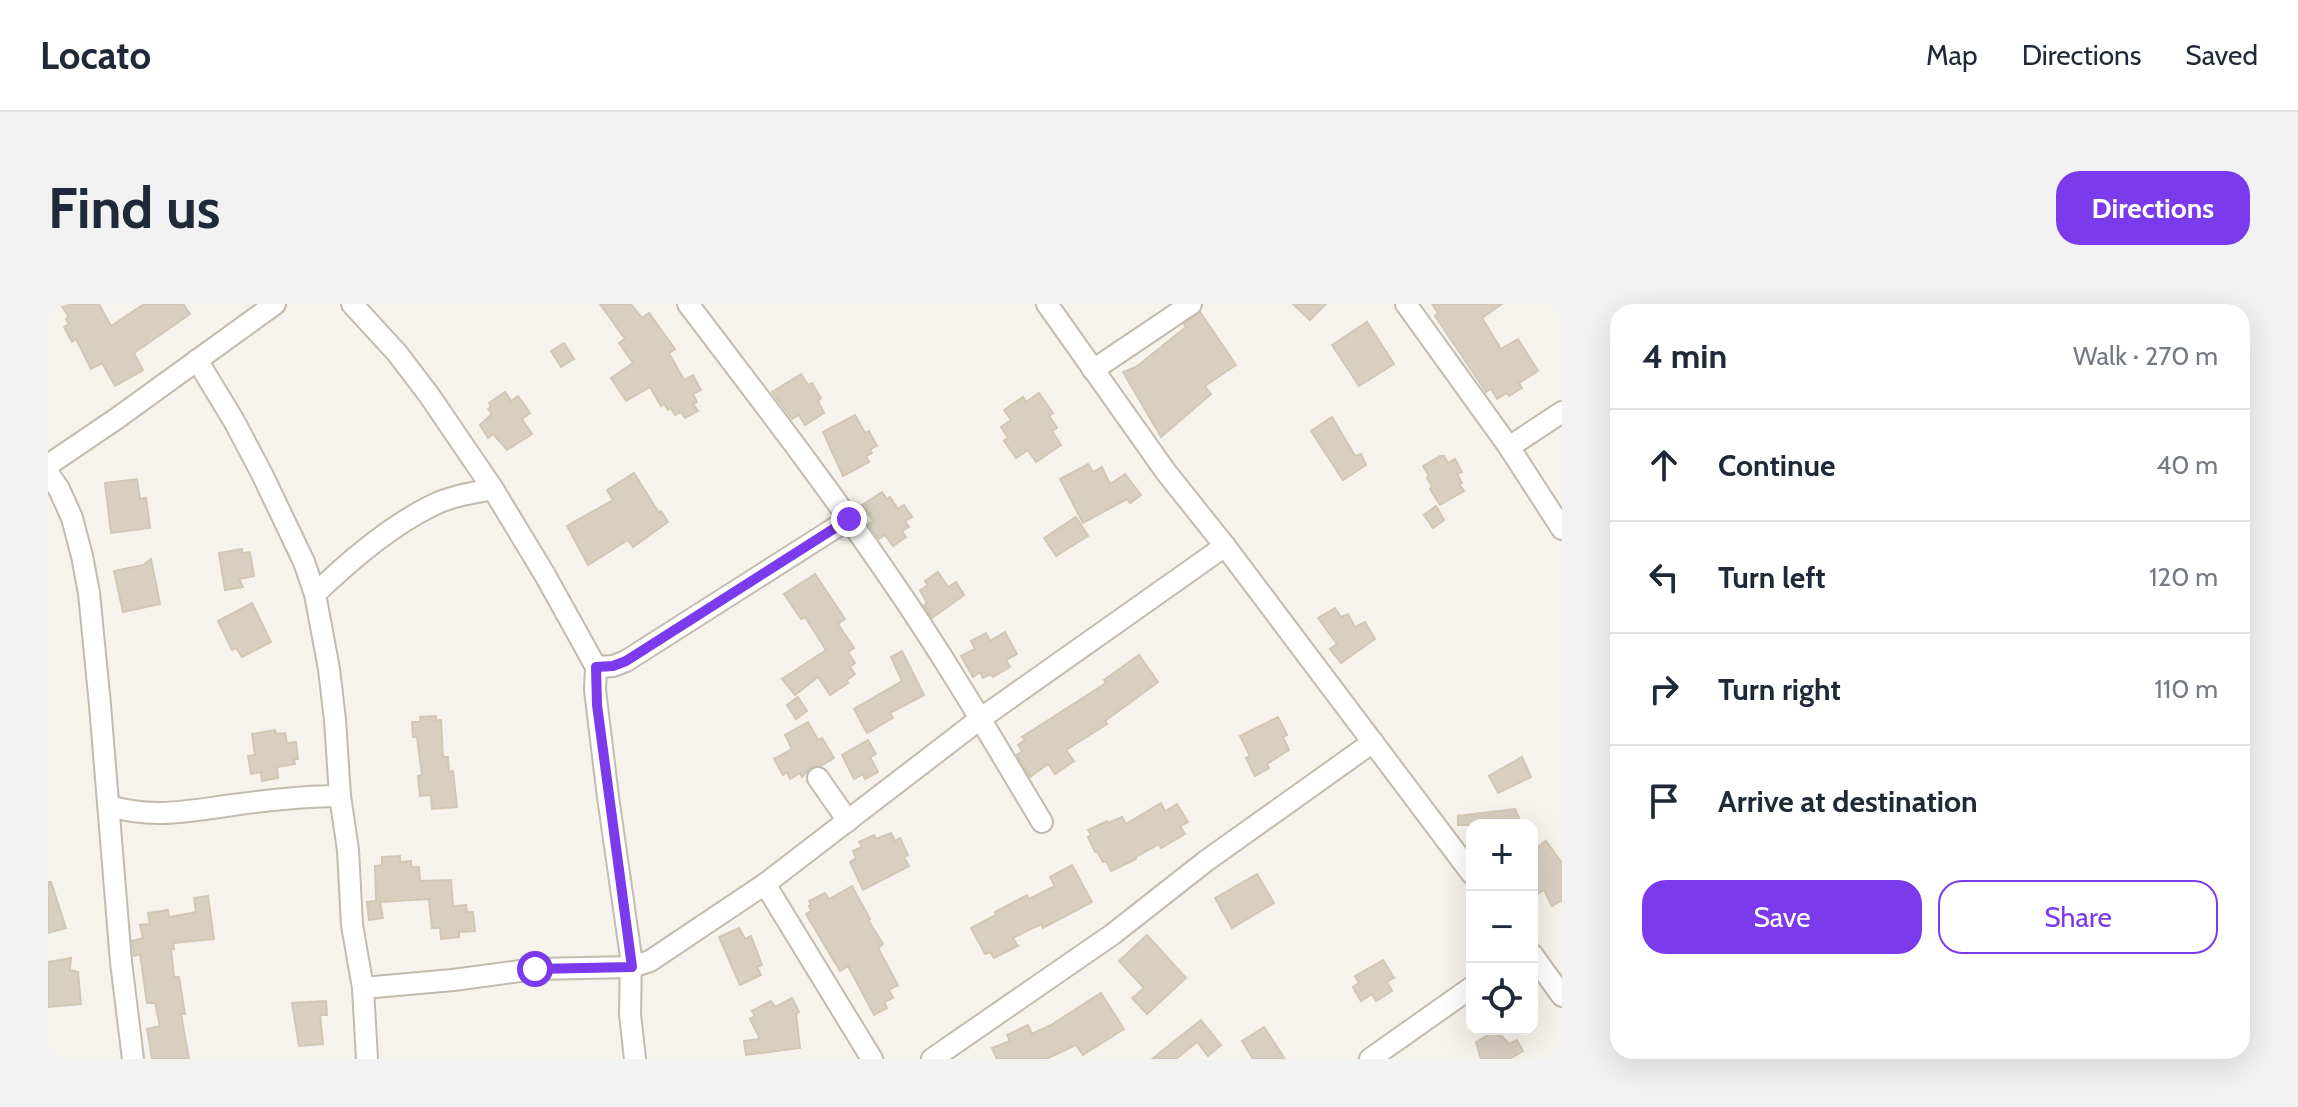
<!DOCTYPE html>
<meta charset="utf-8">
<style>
body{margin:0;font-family:Cabin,sans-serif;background:#f2f2f3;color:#1f2937}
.controls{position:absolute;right:24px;bottom:24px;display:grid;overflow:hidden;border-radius:16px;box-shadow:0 8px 32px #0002}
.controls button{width:72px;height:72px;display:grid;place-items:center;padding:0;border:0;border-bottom:2px solid #e0e1e3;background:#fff;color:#1f2937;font:40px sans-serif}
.stop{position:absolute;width:24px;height:24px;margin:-18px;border:6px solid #7c3aed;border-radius:50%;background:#fff}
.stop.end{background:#7c3aed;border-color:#fff;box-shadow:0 2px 8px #0008}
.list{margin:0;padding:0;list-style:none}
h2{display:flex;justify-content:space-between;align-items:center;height:104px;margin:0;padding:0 32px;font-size:34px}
h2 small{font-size:26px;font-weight:400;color:#747a83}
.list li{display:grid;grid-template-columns:52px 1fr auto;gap:24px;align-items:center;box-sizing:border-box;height:112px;padding:0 32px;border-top:2px solid #e0e1e3}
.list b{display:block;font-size:30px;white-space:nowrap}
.list em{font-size:26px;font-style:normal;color:#747a83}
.actions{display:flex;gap:16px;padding:24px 32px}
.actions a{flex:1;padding:18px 0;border:2px solid #7c3aed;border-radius:24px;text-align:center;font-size:28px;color:#7c3aed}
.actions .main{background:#7c3aed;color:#fff}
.icon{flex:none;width:44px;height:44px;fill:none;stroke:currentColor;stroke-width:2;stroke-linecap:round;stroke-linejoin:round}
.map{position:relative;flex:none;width:1514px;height:755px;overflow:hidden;border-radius:24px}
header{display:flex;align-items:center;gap:48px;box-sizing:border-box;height:112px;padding:0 40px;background:#fff;border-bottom:2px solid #e0e1e3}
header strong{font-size:38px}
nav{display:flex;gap:44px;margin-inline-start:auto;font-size:28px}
.intro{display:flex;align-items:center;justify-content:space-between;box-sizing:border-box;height:192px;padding:0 48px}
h1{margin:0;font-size:56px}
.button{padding:20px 36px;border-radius:24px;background:#7c3aed;color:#fff;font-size:28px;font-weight:700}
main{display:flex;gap:48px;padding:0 48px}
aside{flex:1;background:#fff;border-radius:24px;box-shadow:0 8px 32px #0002}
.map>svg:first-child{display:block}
</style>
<header>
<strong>Locato</strong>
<nav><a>Map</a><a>Directions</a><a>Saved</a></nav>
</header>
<div class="intro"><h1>Find us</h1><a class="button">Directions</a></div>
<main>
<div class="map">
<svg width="1514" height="755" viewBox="0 0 1514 755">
<rect width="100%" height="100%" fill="#f6f3ec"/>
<g fill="#d8cfc1" stroke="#d3c7b4" stroke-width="2">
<polygon points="12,0 51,0 63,22 96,0 135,0 142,10 86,49 95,66 67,82 54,59 43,65 28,35 24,38 16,23 21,20 18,15 21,13"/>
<polygon points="552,0 583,0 594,14 601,9 627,45 621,49 636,76 645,71 653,86 645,90 649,98 645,100 650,107 637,114 633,108 627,111 623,104 620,106 616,100 613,102 602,83 578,97 563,74 585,59 571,39 577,35"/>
<polygon points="1245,0 1278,0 1262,16"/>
<polygon points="1384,0 1454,0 1434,14 1453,45 1470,35 1490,67 1471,79 1474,84 1461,92 1459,89 1449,95 1443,85 1438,88 1387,12 1390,9"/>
<polygon points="1152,8 1188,61 1157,82 1163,90 1113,133 1075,68 1088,63 1138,23 1136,20"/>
<polygon points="1319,18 1346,60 1311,82 1284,41"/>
<polygon points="516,39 526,55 513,63 503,47"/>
<polygon points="753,70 760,81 764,79 773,94 770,97 776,109 757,121 751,111 744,115 724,88"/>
<polygon points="457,88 463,97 470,92 482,109 474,115 484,130 459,146 445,130 440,134 432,121 444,110 440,105 443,103 441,99"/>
<polygon points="991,89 1005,109 1001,112 1009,124 1004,127 1013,141 988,158 980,146 968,154 956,137 960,134 953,123 963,116 956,106 975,93 978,98"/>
<polygon points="807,111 817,129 821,127 829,142 822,145 824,149 818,152 821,158 795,172 775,128"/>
<polygon points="1284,113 1307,152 1313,150 1318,161 1295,176 1263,127"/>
<polygon points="1392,152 1396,152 1400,159 1407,155 1414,168 1409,170 1414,179 1411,180 1416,187 1392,201 1382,185 1384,182 1379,174 1381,172 1375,162"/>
<polygon points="1040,160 1045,168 1054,163 1062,180 1077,170 1093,191 1082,199 1079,195 1035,219 1012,175"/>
<polygon points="586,169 611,209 613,207 620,218 585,243 580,236 540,261 519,222 565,196 559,186"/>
<polygon points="89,175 92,195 98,194 102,224 63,229 57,179"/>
<polygon points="834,188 839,195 842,193 850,205 856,201 864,213 857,217 861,223 854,227 858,233 845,242 837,231 831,235 820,220 825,217 814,201"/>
<polygon points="1388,202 1396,216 1385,224 1376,211"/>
<polygon points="1028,213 1040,232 1008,252 996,234"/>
<polygon points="194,245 194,249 202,248 206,272 191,275 195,283 177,286 171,249"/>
<polygon points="103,255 112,300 75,308 66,267 95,261"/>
<polygon points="890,268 900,283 908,278 916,291 884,314 876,301 879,299 872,286 880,281 877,277"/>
<polygon points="767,270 797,315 790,320 806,344 800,348 807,359 802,363 807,370 798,377 800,379 782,391 770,373 747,391 734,375 778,346 757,313 753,315 736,290"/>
<polygon points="204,299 223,338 194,353 188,344 184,346 170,317"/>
<polygon points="1287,304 1293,313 1300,310 1307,323 1317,318 1327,335 1293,359 1282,345 1289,340 1270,314"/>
<polygon points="957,328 969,350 958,356 962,363 945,373 943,370 935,374 932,368 925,373 913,352 927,345 923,337 938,329 942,337"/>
<polygon points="854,347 876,391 842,409 845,414 819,429 806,405 854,377 843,353"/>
<polygon points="1091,351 1110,378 1057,417 1059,420 1018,446 1026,457 1007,470 1000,460 982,473 969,451 974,447 970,441 977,436 974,433 1058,379 1056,376"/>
<polygon points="750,393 759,407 748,415 739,401"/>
<polygon points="388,412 388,416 393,416 395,453 400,453 401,468 405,467 409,503 384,505 383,491 372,492 370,472 374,471 369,433 365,433 364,418 372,418 372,413"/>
<polygon points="1230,413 1239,431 1235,433 1241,446 1219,460 1221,464 1207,472 1198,454 1202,452 1192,432"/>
<polygon points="760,418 770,436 774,434 786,454 773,462 763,463 754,473 752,469 742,475 739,468 735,471 726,455 744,445 737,431"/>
<polygon points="227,426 228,430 237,429 239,439 248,438 250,455 246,455 247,460 229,463 230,474 214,477 213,468 203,470 200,452 207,451 204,430"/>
<polygon points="820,436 828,450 822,453 830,468 817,475 815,470 806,475 794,451"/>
<polygon points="1474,453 1483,473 1450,489 1441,472"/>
<polygon points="1113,499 1117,507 1129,500 1140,518 1132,522 1137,530 1113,544 1111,540 1088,553 1088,555 1063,567 1058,557 1055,558 1049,547 1047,548 1040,533 1043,531 1040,526 1059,517 1060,519 1074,513 1078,520"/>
<polygon points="1467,505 1474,521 1410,521 1410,512"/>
<polygon points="843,529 847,537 852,534 860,551 856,553 861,562 815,586 802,558 808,554 805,547 814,543 811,538 826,531 828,535"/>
<polygon points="1498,537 1514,559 1514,596 1504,602 1496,586 1488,591 1484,581 1484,547"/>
<polygon points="352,552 352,558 363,557 363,563 371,563 372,577 403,576 405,602 418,601 419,608 425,608 427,627 411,628 411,633 393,635 392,624 384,624 381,595 332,598 335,614 321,616 319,598 328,597 327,562 334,561 334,553"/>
<polygon points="1024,561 1044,598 995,624 993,620 965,634 970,642 946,654 942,648 937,650 923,624 948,611 947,608 979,591 981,595 1007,582 1002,573"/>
<polygon points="1209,570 1226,599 1184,624 1167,594"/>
<polygon points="0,578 3,578 18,624 0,629"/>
<polygon points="804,582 822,615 820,616 835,640 830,644 850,681 841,686 845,694 836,698 839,704 826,711 800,662 792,667 758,610 763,607 761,602 763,601 761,597 777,589 781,595"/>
<polygon points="160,592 166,635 125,639 126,645 123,645 126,673 131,673 137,710 133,710 141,755 104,755 99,725 112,722 107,699 99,699 92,650 86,652 84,637 95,634 92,621 102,620 100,609 120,606 121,613 148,608 146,594"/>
<polygon points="691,624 697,635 703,632 714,661 709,663 713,671 692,681 671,633"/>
<polygon points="1099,631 1138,674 1099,710 1084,694 1096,684 1071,657"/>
<polygon points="23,654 22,666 30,668 33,700 0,703 0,658"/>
<polygon points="1335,656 1346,674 1339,678 1344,687 1328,697 1324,690 1313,697 1305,683 1311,679 1307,672"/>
<polygon points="1053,689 1076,725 1035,751 1028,741 998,755 949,755 944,744 962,737 959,731 980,721 984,730 1003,721"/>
<polygon points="744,694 751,708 748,710 752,744 698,751 696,737 712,735 702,715 707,712 704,707 723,697 727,703"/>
<polygon points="278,697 279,711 272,711 275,740 251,742 244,699"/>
<polygon points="1153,716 1173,741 1160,752 1149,738 1128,755 1104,755"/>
<polygon points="1216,723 1237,755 1205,755 1194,737"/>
<polygon points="1447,727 1450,732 1453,731 1461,740 1469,736 1475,747 1461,755 1433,755 1428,738"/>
</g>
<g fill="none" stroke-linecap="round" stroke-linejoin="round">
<g stroke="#c2bbae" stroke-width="24">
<g id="minor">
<polyline points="304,0 349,49 381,91 445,185 497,271 548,363 547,386 560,493 583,653 582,710 587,755"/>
<path d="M640,0C710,92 781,184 846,280C899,357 946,438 994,518"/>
<polyline points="999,0 1118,168 1177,242 1424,570"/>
<polyline points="1358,0 1461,143 1514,225"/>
<polyline points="149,56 186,117 214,170 256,258 267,290 281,365 287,416 292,492 300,546 304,621 315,684 319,755"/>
<polyline points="1045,66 1143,0"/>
<polyline points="1461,143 1514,108"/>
<polyline points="0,161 68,115 227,0"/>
<polyline points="0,169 11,185 24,214 34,252 41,289 52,401 73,658 85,755"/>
<path d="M267,290C299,259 343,222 383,202C402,192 424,189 445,185"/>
<polyline points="548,363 565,362 578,357 801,215"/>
<polyline points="770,474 800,517"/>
<path d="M61,502C106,515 140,507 185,501C221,496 256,492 292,492"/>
<polyline points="717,580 824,755"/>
<polyline points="1484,650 1514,692"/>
<polyline points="315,684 405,676 487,665 584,663 602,657 717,580 932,415 1177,242"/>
<polyline points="884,755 1065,630 1158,557 1325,438"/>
<polyline points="1322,755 1424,683"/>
</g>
</g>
<use href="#minor" stroke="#fff" stroke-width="20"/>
</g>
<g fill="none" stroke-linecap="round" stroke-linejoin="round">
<polyline stroke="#7c3aed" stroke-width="10" points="487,665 584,663 549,401 548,363 565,362 578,357 801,215"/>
</g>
</svg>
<div class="controls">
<button>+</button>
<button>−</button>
<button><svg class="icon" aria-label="locate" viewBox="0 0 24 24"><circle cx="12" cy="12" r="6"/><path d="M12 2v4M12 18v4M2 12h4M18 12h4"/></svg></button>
</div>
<div class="stop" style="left:487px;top:665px"></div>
<div class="stop end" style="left:801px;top:215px"></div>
</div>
<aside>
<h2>4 min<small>Walk · 270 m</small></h2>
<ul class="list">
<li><svg class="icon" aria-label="ahead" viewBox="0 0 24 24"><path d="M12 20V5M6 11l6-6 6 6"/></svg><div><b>Continue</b></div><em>40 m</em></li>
<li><svg class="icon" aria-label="left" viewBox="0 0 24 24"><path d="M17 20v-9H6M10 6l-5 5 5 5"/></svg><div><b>Turn left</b></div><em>120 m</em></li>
<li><svg class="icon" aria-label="right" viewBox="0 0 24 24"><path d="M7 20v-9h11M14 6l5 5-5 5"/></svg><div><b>Turn right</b></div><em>110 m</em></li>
<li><svg class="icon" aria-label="arrive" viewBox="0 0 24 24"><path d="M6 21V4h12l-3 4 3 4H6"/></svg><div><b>Arrive at destination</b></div></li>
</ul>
<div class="actions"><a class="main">Save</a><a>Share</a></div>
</aside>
</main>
